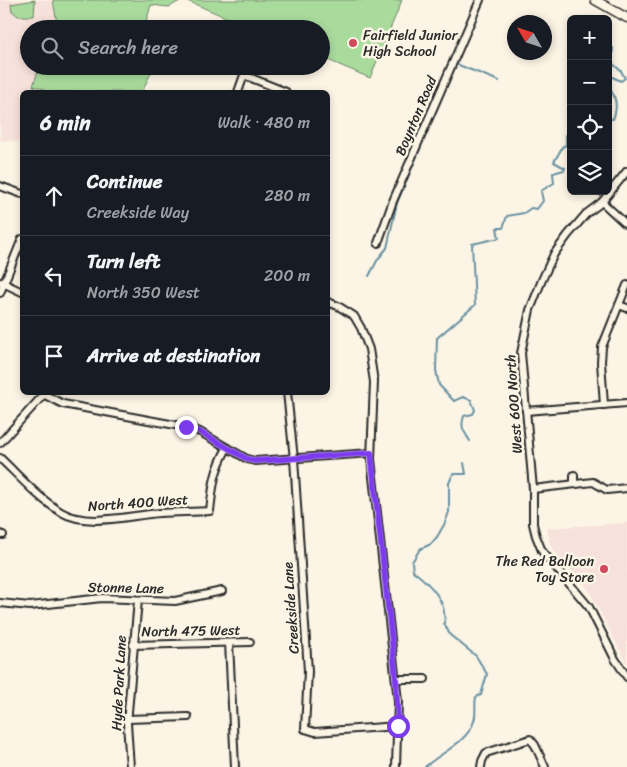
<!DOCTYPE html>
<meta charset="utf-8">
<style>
body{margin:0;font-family:Sriracha,sans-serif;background:#20242c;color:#f1f3f6}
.controls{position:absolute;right:15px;top:15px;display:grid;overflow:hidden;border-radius:8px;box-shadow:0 2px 8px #0003}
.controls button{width:45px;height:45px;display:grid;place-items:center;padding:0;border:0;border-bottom:1px solid #363941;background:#171b24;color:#f1f3f6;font:25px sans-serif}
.compass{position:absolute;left:507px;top:15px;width:45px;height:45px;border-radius:50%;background:#171b24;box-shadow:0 2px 8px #0003;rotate:309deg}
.stop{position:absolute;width:15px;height:15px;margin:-11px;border:4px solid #7c3aed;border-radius:50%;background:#fff}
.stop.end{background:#7c3aed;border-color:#fff;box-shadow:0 1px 5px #0008}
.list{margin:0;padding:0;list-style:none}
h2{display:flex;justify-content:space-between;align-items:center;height:65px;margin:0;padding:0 20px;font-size:21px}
h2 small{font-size:16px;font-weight:400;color:#9ea1a6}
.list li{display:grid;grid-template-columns:32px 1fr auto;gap:15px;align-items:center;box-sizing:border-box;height:80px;padding:0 20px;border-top:1px solid #363941}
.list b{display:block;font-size:19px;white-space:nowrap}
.list p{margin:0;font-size:16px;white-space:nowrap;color:#9ea1a6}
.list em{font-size:16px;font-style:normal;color:#9ea1a6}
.icon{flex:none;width:28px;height:28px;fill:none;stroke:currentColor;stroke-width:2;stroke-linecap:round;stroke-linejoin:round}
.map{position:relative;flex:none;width:627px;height:767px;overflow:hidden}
.search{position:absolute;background:#171b24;box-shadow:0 2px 8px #0003;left:20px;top:20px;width:310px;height:55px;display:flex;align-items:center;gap:12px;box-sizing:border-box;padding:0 18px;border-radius:28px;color:#9ea1a6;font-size:19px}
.panel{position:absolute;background:#171b24;box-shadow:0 2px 8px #0003;left:20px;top:90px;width:310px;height:305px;border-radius:8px}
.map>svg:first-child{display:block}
</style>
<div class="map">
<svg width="627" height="767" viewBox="0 0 627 767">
<rect width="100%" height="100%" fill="#fcf5e5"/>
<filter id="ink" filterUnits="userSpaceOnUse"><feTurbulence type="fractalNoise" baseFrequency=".02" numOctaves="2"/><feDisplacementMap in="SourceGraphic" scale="10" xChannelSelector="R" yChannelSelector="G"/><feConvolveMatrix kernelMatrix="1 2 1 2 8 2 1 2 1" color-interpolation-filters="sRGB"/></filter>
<g filter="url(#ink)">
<g fill="#f7e1db">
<polygon points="0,0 182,0 169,7 151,5 144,29 29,29 29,66 154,66 142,92 22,92 22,142 0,140"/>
<polygon points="627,523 627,664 587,587 560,560 550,544 547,528"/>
</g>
<g fill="#a9db9d" stroke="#6a8364">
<polygon points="35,0 34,16 18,16 12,11 11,4"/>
<polygon points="53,0 182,0 169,7 151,5 144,29 58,29"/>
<polygon points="185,0 402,0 370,78 321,57 321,29 254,29"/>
<polygon points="51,66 154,66 142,92 43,92 44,89 33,86 39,68 50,72"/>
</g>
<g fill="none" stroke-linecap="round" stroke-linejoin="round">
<g stroke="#6891a3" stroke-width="2">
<polyline points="608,75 621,81 625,78 621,71 612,63 613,48"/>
<path d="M608,87C617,97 618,107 613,119H608"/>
<polyline points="369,276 378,259 387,248 397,203 456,64 499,81"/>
<path d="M470,441C464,431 460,428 464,416L473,414L475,410L471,400L463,397L454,401L439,385L436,370L437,338L475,305L472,244L499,238L497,228H503L507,216L524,213L531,208L537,209L543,201L541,191L554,183L553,173L564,170L565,168L554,162C556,157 560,153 562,147L566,145V135L571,132"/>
<path d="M425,767C440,753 468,742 474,721C477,713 474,706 476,697L481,695L487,674L476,656L450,635L444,623C448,601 429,583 413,571L412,562L420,549L431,544L437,537L445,523L449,512V483L453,474H466L464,463"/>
</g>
<g stroke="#2b2b2b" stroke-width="10">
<g id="minor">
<polyline points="238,92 244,75 286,92"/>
<polyline points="627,171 602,202 586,214 568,235 554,254 542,280 530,310 521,353 533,489 533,524 536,536 542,551 589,607 615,659 627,677"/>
<polyline points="0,186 22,194"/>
<polyline points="602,202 627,225"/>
<polyline points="378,243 393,201 480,0"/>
<polyline points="1,282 22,292"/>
<polyline points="0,293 22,239"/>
<polyline points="328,302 338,306 354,316 361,328 369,349 374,382 371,459 398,701 396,767"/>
<polyline points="619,305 627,308"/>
<polyline points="287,392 294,459 308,671 305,729 315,732 398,726"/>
<polyline points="45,395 63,404 186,427 200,432 247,459 255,461 371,453"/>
<polyline points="604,405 601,362 602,347 627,285"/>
<polyline points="526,411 627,403"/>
<polyline points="0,443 46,392"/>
<path d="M0,458C19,476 38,498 61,512C88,528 130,515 160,513C177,512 193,512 210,511C213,484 214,472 227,448"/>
<polyline points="574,475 574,484"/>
<polyline points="533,489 593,482 607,490 627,488"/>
<polyline points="0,534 3,535"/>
<polyline points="0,603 30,606 102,598 175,601 222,591"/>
<polyline points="229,643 235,767"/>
<polyline points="133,645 250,642"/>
<polyline points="396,679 425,679"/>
<polyline points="127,719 188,717"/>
<polyline points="130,767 127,723 138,600"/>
<polyline points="481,767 482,761 486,753 530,739 535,745 545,767"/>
</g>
</g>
<g stroke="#2b2b2b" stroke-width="11">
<polyline id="tertiary" points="595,0 627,18"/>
</g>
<use href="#minor" stroke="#fcf5e5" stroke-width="6"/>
<use href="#tertiary" stroke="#fcf5e5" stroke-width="8"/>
</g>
</g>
<g fill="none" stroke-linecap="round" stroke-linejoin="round" filter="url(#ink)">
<polyline stroke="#7c3aed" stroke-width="6" points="186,427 200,432 247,459 255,461 371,453 396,679 398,726"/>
</g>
<g fill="#d1495b" stroke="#fcf5e5" stroke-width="2">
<circle cx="353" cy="43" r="5"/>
<circle cx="604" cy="569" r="5"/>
</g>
<g text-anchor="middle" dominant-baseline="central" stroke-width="5" stroke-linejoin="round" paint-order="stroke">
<g font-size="14" fill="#2b2b2b" stroke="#fcf5e5" text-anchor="start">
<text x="363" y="35">Fairfield Junior<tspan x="363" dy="16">High School</tspan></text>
<text x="594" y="561" text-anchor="end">The Red Balloon<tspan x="594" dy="16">Toy Store</tspan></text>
</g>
<g font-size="14" fill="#2b2b2b" stroke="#fcf5e5">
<text transform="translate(416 116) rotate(-67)">Boynton Road</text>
<text transform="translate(514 404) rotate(-94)">West 600 North</text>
<text transform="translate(138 503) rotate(-4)">North 400 West</text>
<text transform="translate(126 588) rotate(1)">Stonne Lane</text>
<text transform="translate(291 608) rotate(-94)">Creekside Lane</text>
<text transform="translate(191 631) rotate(-1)">North 475 West</text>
<text transform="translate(119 683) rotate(-87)">Hyde Park Lane</text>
</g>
</g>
</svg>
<div class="controls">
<button>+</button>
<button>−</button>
<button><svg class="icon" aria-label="locate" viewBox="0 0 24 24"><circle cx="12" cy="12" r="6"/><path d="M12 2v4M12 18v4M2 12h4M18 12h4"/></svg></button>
<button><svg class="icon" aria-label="layers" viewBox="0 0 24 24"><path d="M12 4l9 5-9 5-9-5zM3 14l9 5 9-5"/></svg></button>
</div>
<svg class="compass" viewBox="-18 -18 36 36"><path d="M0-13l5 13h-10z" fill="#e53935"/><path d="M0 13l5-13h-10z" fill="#9ea1a6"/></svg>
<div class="stop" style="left:398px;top:726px"></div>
<div class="stop end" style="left:186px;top:427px"></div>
<div class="search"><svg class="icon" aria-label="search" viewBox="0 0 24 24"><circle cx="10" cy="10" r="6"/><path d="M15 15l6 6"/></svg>Search here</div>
<section class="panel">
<h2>6 min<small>Walk · 480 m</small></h2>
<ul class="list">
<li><svg class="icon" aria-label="ahead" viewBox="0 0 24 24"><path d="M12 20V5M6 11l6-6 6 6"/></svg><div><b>Continue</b><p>Creekside Way</p></div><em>280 m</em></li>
<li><svg class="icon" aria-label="left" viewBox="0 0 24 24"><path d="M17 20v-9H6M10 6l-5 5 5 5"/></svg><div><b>Turn left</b><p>North 350 West</p></div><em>200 m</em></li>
<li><svg class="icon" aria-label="arrive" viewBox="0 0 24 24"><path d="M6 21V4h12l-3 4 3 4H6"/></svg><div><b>Arrive at destination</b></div></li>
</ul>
</section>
</div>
